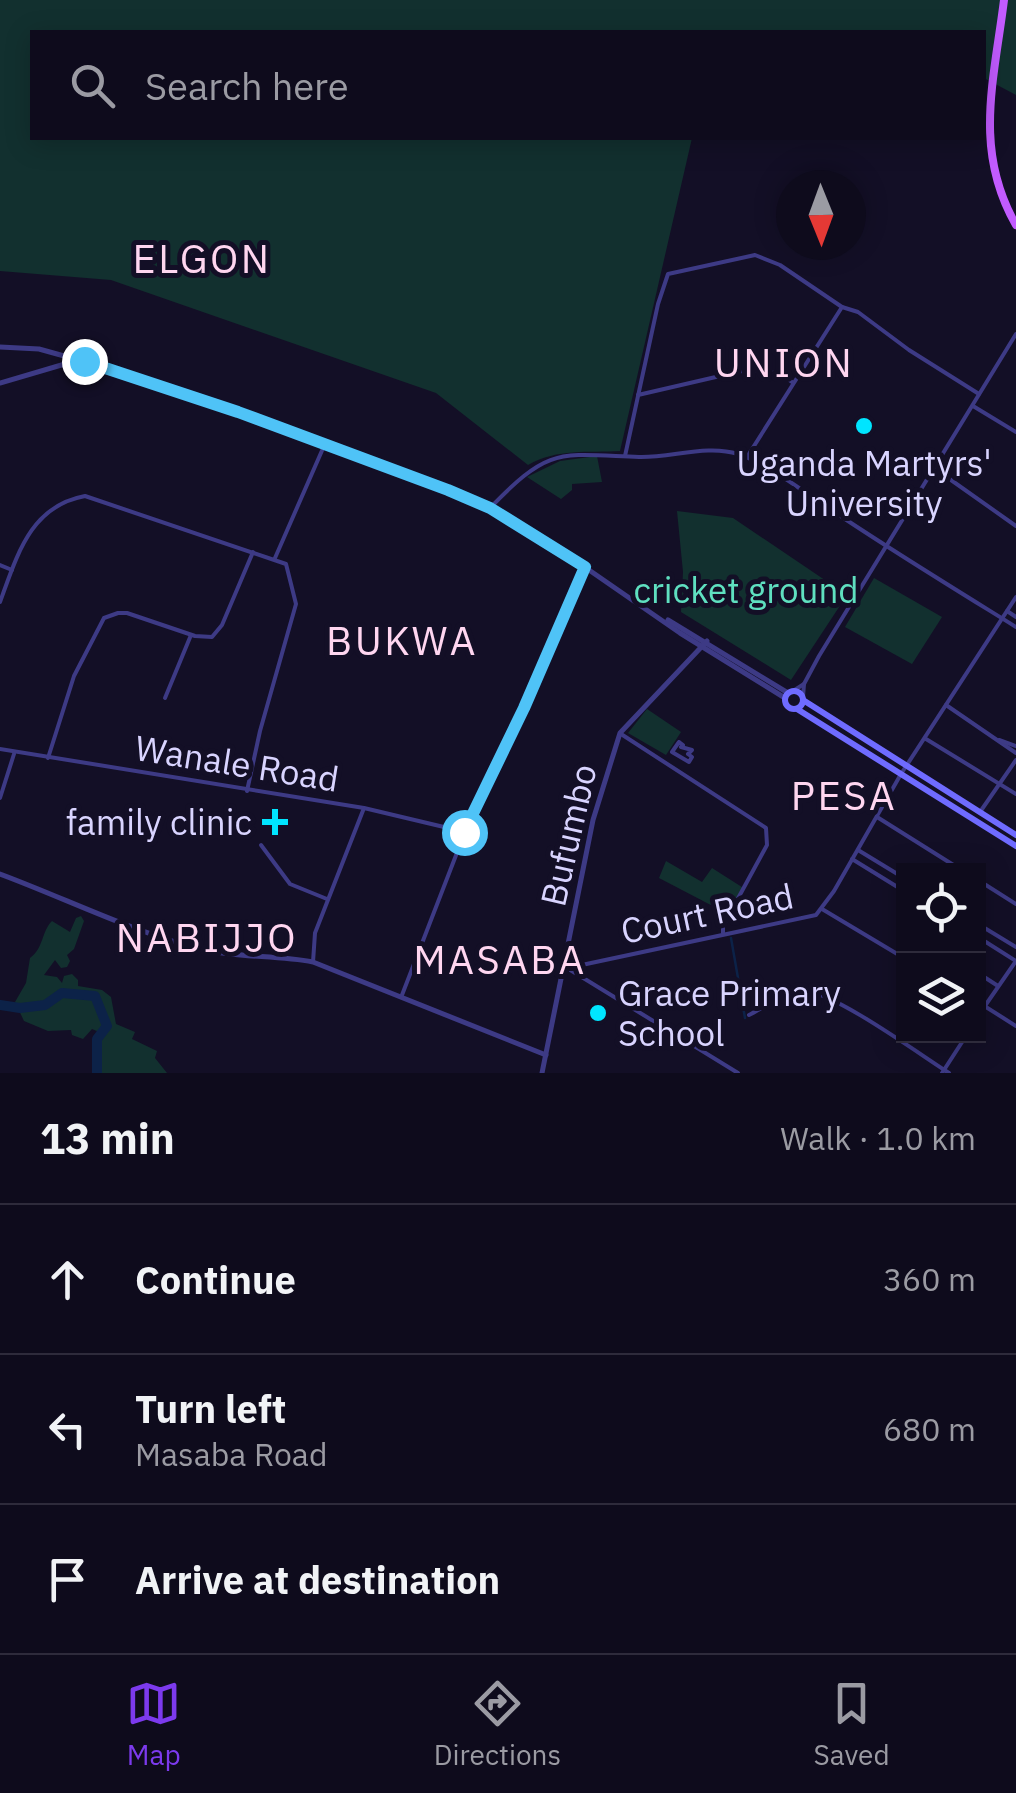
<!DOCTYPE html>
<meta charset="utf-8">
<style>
body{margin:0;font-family:"IBM Plex Sans",sans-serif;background:#171425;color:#f1f3f6}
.controls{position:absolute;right:30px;bottom:30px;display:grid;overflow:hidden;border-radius:0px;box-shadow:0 5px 25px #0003}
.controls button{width:90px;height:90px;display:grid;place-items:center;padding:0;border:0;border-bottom:2px solid #2e2b3b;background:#0e0b1c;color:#f1f3f6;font:50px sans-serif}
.compass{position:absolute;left:776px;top:170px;width:90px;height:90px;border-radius:50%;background:#0e0b1c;box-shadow:0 5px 25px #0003;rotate:179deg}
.stop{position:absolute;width:30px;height:30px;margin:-22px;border:8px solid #4fc3f7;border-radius:50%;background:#fff}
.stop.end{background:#4fc3f7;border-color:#fff;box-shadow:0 2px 10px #0008}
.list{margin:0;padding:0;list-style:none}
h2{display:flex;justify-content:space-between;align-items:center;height:130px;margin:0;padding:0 40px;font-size:42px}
h2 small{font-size:32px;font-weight:400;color:#9b9ba3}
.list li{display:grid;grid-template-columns:65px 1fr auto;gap:30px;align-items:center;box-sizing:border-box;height:150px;padding:0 40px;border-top:2px solid #2e2b3b}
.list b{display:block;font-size:38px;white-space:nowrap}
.list p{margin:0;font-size:32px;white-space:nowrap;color:#9b9ba3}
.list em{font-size:32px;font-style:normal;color:#9b9ba3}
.icon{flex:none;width:55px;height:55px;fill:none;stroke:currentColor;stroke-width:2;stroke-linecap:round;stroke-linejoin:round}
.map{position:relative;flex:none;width:1016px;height:1073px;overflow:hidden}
.search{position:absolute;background:#0e0b1c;box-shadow:0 5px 25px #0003;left:30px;right:30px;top:30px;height:110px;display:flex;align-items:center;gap:25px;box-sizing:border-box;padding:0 35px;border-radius:0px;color:#9b9ba3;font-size:38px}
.sheet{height:580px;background:#0e0b1c}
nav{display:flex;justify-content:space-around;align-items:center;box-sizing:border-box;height:140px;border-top:2px solid #2e2b3b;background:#0e0b1c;font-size:28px;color:#9b9ba3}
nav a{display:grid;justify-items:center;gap:5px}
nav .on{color:#7c3aed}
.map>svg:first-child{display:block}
</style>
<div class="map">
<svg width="1016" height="1073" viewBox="0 0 1016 1073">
<rect width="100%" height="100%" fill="#130f26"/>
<g fill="#12302f">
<path d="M0,0H1016V95L984,78V32H32V138H692L620,451C588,453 558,448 528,465L436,393L111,280L0,271Z"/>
<polygon points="597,456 602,482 572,484 572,490 561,499 527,477 560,461"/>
<polygon points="677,511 733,518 847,595 791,680 681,612 683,572"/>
<polygon points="874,578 942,617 912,664 845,627"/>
<polygon points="647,709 681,732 666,755 628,733"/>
<polygon points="666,861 702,882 712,868 745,889 728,914 659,878"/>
<path d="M81,916L84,921L74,949L67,955L70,961L67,967L61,968L55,960L44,975L57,977L62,983L64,976L72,974L78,980V986L102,990L111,997L116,1024L135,1032L132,1039L157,1051L155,1058L167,1073H102L99,1032L92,1029L83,1039L72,1035L71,1030L48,1031L24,1021L15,1002L26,983L30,958C44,948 41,932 52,921L70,932L76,918Z"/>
</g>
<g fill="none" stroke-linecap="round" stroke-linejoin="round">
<polyline stroke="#0c2248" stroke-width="2.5" points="731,938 745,1018"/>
<polyline stroke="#0c2248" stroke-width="10" points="0,1005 20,1008 45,1005 62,993 95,996 107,1026 97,1039 97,1073"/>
<g stroke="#3d3a85" stroke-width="4">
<path d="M638,395L746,370C764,370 778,371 792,382"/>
<polyline points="973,406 1016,432"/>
<polyline points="625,456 658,304 668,274 755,255 780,265 842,307"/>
<polyline points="747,457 842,307 858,312 909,350 979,394"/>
<polyline points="934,468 1016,526"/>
<path d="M490,508C550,446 558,454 639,457C671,458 707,444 738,454C772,465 811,498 842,517C899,555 958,591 1016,627"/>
<polyline points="275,558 324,446"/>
<polyline points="0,565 12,570"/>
<path d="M0,602C17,556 30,506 85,496L286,564L296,604L260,731L247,791"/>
<polyline points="1007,611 1016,617"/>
<polyline points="793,691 804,684"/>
<polyline points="803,697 804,684 819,656 1016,334"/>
<polyline points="165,698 191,635"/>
<polyline points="946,705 1016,753"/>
<polyline points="621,734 766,828 767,845 723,926 723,933"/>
<polyline points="926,739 1016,794"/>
<polyline points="999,740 1016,746"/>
<polyline points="679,742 683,745 681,747 692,750 688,754 692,757 689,762 672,752 679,742"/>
<polyline points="0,749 364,808 465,832"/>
<polyline points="48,758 74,676 104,618 118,613 127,613 195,636 212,637 222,625 253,552"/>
<polyline points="0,798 14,754"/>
<polyline points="980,812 1016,760"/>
<polyline points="877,817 963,871"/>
<polyline points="261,845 290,884 327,899"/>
<polyline points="858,850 904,878"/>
<polyline points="852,859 904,891"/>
<polyline points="978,880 1016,904"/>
<polyline points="822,909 904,958"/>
<polyline points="978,924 1016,947"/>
<polyline points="978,937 1016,961"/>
<polyline points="313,962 315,933 364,808"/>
<polyline points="567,968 738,1073"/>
<polyline points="563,969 816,915 834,891 901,774 1016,597"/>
<polyline points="978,973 998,986"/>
<polyline points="402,995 465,832 524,708 585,568"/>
<polyline points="978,1002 1016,1026"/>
<path d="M749,1015C766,1006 786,991 807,992C834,992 922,1056 949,1073"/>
<polyline points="978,1016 1016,961"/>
<polyline points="942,1073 966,1036"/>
</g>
<g stroke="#3d3a85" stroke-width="5">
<polyline points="0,347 39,349 93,364 237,412 490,508 576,561 680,633 785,698"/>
<polyline points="0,383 75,361"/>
<polyline points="668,620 788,693"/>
<path d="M0,874C65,898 139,935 205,950C241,958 277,955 313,962L546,1055"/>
<polyline points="542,1073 593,820 620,733 707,641"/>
</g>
<g stroke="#6f6bff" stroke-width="6">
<circle cx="794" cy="700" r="9"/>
<polyline points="803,700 1016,835"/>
<polyline points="797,709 1016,846"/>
</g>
<path stroke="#c25bff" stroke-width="8" d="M1004,0C994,81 973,150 1016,225"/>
</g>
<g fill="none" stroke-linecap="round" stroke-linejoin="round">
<polyline stroke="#4fc3f7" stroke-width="12" points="84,361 238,412 448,490 490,508 585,567 524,708 464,832"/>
</g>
<g fill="#00e5ff" stroke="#130f26" stroke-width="4">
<circle cx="864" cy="426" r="10"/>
<path d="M270 807h10v10h10v10h-10v10h-10v-10h-10v-10h10z"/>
<circle cx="598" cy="1013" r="10"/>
</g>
<g text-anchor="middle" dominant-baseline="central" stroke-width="10" stroke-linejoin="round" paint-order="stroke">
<g font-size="35" fill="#d9d4ff" stroke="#130f26">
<text x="864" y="463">Uganda Martyrs'<tspan x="864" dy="40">University</tspan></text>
<text x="252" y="822" text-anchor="end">family clinic</text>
<text x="618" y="993" text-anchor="start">Grace Primary<tspan x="618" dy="40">School</tspan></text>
</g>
<g font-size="35" fill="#5fe0c0" stroke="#130f26">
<text x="746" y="590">cricket ground</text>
</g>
<g font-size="35" fill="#d9d4ff" stroke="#130f26">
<text transform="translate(237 763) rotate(9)">Wanale Road</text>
<text transform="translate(568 835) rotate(-77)">Bufumbo</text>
<text transform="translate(707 913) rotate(-12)">Court Road</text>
</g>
<g font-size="40" letter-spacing="2.5" fill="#ffd6f0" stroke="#130f26">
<text x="202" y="258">ELGON</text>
<text x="784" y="362">UNION</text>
<text x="402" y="640">BUKWA</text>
<text x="844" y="795">PESA</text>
<text x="207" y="937">NABIJJO</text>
<text x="500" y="959">MASABA</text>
</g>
</g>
</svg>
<div class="controls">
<button><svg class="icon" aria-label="locate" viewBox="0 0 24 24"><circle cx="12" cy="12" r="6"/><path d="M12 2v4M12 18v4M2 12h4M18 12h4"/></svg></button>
<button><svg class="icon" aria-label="layers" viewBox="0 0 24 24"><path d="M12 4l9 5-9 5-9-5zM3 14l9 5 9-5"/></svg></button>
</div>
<svg class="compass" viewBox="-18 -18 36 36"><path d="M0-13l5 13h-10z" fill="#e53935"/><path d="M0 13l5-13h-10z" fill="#9b9ba3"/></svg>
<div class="stop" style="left:464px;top:832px"></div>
<div class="stop end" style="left:84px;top:361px"></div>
<div class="search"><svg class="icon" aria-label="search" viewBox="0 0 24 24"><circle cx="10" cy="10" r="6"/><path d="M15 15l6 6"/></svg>Search here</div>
</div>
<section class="sheet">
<h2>13 min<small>Walk · 1.0 km</small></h2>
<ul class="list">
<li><svg class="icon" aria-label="ahead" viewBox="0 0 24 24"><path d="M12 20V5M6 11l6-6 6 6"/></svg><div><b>Continue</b></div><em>360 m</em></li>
<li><svg class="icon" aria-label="left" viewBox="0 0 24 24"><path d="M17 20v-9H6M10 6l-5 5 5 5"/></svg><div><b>Turn left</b><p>Masaba Road</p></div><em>680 m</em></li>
<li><svg class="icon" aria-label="arrive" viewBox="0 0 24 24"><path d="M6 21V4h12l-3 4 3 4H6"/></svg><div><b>Arrive at destination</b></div></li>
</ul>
</section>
<nav>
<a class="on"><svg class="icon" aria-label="map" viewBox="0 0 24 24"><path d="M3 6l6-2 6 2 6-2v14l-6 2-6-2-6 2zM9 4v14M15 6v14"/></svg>Map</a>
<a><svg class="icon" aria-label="directions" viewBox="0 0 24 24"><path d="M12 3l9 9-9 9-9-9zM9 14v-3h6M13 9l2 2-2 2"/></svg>Directions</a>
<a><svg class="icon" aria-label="saved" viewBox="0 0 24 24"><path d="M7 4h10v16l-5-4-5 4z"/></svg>Saved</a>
</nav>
